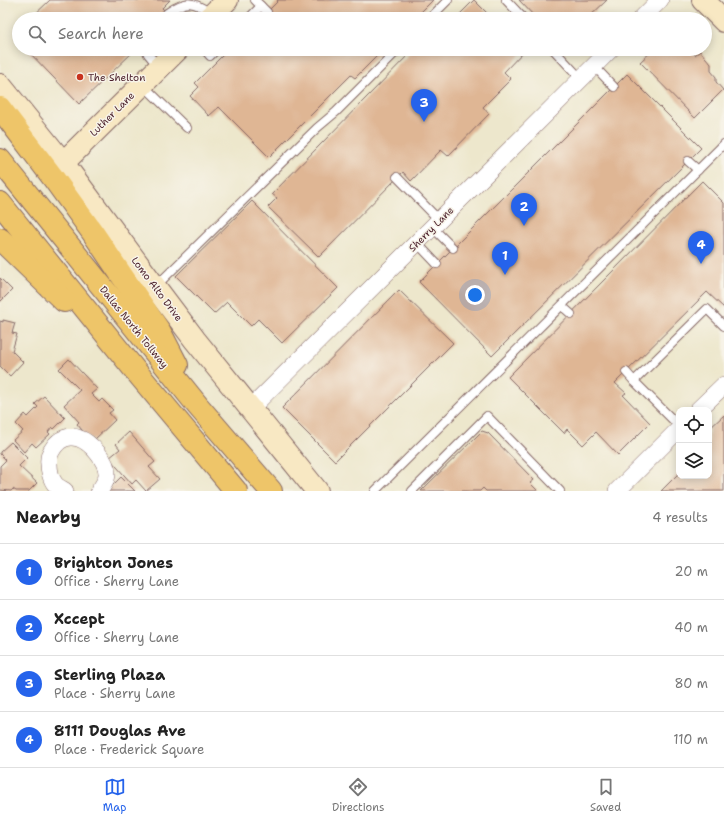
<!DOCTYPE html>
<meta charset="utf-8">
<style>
body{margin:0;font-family:"Shantell Sans",sans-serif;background:#f2f2f2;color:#222}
.controls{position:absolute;right:12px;bottom:12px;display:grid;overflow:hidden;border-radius:8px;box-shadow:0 2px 10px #0003}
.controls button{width:36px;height:36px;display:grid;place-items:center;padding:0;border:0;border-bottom:1px solid #e0e0e0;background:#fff;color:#222;font:20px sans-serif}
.you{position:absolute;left:475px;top:295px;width:14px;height:14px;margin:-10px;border:3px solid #fff;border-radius:50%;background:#1a73e8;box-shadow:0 0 0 6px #1a73e833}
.badge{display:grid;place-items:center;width:26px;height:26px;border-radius:50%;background:#2563eb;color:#fff;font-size:13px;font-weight:700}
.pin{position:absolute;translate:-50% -33px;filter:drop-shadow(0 1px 2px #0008)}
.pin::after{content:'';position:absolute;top:21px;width:14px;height:12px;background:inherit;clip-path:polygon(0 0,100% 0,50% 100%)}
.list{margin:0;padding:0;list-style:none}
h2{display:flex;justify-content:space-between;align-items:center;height:52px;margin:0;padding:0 16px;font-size:17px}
h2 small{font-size:13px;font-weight:400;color:#767676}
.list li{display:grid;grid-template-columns:26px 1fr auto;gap:12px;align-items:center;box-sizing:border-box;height:56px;padding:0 16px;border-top:1px solid #e0e0e0}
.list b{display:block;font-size:15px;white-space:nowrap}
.list p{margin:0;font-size:13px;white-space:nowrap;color:#767676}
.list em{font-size:13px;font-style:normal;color:#767676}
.icon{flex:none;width:22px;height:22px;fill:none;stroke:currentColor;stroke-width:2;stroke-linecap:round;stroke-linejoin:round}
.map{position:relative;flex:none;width:724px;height:491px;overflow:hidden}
.search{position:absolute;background:#fff;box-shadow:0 2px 10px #0003;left:12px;right:12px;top:12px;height:44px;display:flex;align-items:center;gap:10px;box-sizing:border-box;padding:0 14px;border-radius:22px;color:#767676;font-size:15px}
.sheet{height:276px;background:#fff}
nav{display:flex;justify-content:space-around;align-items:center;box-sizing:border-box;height:56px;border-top:1px solid #e0e0e0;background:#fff;font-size:11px;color:#767676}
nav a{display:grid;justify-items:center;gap:2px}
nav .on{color:#2563eb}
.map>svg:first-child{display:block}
</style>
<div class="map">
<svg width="724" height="491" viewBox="0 0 724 491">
<rect width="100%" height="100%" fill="#f7f3e8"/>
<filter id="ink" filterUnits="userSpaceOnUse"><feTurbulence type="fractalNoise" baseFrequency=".025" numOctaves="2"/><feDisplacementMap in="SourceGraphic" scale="8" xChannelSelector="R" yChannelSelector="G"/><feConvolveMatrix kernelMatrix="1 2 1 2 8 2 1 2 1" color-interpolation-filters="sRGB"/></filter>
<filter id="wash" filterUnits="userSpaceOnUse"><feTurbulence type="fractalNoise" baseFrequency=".012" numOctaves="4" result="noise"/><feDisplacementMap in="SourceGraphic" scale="16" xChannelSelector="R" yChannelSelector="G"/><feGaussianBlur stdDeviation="0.9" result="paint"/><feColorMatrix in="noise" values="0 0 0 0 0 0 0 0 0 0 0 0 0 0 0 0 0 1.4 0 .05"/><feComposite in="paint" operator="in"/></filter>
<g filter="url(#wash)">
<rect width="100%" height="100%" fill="#ede7cc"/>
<g id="blocks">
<g fill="#dfb694">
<polygon points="50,0 170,0 162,8 172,18 171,19 30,19"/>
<polygon points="277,0 433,0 414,19 260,19 278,1"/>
<polygon points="474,0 493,19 455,19"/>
<polygon points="519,0 607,0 587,19 537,19"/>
<polygon points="26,49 136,49 79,104"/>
<polygon points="229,49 384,49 355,78 351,75 269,157 219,107 209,116 190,96 199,87 195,83"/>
<polygon points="414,49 524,49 525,50 504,72 511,79 483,107 489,114 448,156 441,150 411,181 403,172 319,257 268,207 277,198 272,194"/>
<polygon points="654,49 689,49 695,55 700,51 711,64 711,71 716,77 716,82 723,90 695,118 640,62"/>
<polygon points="627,74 701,148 492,356 419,282"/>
<polygon points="702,181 724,203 724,308 707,292 615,383 626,393 623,395 650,423 618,455 596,432 583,445 567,429 564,433 508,377"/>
<polygon points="252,201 338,288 282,343 258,319 251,326 227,302 214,314 176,276"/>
<polygon points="0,278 12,290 0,302"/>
<polygon points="399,290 453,343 335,461 282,408"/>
<polygon points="3,320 15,323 12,333 17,334 12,351 23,362 10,376 0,366 0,321 3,322"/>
<polygon points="69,359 97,389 91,394 99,402 102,399 113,410 109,413 115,420 94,440 87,436 77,424 79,422 64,405 80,390 59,369"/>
<polygon points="44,396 65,418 54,429 52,427 48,432 50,434 36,447 32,443 24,452 13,440 23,431 16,424 25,414 28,417 38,407 35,404"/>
<polygon points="724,415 724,491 661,491 679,473 679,476 709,476 709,429"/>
<polygon points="482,431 488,433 534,480 530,483 538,491 486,491 483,488 480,491 421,491"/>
<polygon points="129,432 155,462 149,467 160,479 146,491 136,480 132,484 109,458 120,449 116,444"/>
<polygon points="11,442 27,458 19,466 37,483 29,491 16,491 13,489 11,491 0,490 0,466 6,460 0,454 0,452"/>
<polygon points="121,477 135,491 107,491"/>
</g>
</g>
</g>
<g filter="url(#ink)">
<use href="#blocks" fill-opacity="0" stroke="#836563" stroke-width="1"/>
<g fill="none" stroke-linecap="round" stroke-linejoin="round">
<g stroke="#836563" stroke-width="10">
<g id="lane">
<polyline points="255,0 267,12"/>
<polyline points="506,0 524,19"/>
<path d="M167,13C186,0 193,0 212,14"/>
<polyline points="248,19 261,6"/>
<polyline points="429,19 448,0"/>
<polyline points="146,49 148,54 158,66"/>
<polyline points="204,49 210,56 217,49"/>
<polyline points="553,49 581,79"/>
<polyline points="594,66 614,87"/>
<polyline points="143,85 187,128"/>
<polyline points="688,161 698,170"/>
<polyline points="397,177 439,220"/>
<polyline points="432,227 453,248"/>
<polyline points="417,243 437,264"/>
<polyline points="155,287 317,128 336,112 399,49"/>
<polyline points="562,306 571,314"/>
<polyline points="626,372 634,381"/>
<polyline points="679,426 634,381 707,309 724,326"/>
<polyline points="375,491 724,144"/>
<polyline points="412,491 487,416 560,491"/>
</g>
</g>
<g stroke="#836563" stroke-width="18">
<g id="street">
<polyline points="641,19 660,0"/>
<polyline points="251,408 611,49"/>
<polyline points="698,410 724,385"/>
<path d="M65,491C62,489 57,487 55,484C51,479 49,470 49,464C48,457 50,452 54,447C59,439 69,435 78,438C91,442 108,462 107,475C106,482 103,486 99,491"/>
<polyline points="617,491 679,429"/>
</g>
</g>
<g stroke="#836563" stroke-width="24">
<g id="secondary">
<polyline points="703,0 724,21"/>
<polyline points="208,19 227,0"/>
<polyline points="0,85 63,163 155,287 195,340 317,491"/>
<polyline points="63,163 178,49"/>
</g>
</g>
<g stroke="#836563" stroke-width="24">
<g id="highway">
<polyline points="0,108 54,179 93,233 160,332 177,365"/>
<polyline points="0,160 198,406 271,491"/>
<polyline points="0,203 134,369 236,491"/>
<polyline points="0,239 64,301"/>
</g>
</g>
<use href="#lane" stroke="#fff" stroke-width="8"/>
<use href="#street" stroke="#fff" stroke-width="17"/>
<use href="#secondary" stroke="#f8e8c3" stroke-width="22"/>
<use href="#highway" stroke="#eec569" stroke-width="22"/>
</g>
</g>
<circle fill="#c8321e" stroke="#f7f3e8" stroke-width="1.5" cx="80" cy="77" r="4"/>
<g text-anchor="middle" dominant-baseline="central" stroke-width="3" stroke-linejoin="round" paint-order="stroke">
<g font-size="10" fill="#4a1f2b" stroke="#f7f3e8" text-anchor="start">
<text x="88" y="77">The Shelton</text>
</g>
<g font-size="10" fill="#4a1f2b" stroke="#f7f3e8">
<text transform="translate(112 114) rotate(-45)">Luther Lane</text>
<text transform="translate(431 229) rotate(-45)">Sherry Lane</text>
<text transform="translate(157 289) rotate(53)">Lomo Alto Drive</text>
<text transform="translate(134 327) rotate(51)">Dallas North Tollway</text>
</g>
</g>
</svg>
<div class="controls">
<button><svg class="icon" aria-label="locate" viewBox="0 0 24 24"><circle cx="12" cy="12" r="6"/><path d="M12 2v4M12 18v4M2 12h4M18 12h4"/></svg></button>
<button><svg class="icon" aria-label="layers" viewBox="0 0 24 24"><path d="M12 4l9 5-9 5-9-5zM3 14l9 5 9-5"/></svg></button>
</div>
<div class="you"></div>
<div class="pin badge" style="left:505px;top:275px">1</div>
<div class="pin badge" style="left:524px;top:226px">2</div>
<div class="pin badge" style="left:424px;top:122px">3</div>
<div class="pin badge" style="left:701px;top:264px">4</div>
<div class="search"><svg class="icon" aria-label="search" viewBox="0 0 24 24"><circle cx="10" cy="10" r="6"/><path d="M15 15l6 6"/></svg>Search here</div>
</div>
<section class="sheet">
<h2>Nearby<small>4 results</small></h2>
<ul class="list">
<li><span class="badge">1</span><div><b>Brighton Jones</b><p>Office · Sherry Lane</p></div><em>20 m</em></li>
<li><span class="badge">2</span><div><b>Xccept</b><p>Office · Sherry Lane</p></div><em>40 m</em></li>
<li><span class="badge">3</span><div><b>Sterling Plaza</b><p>Place · Sherry Lane</p></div><em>80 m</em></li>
<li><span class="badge">4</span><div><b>8111 Douglas Ave</b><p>Place · Frederick Square</p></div><em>110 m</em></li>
</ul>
</section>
<nav>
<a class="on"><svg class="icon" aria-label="map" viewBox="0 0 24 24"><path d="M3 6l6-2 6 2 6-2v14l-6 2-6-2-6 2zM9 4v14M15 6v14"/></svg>Map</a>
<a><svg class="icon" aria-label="directions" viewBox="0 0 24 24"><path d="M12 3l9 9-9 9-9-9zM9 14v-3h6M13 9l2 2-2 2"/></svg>Directions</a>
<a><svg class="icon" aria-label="saved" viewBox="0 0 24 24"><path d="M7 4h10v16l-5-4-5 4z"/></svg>Saved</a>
</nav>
